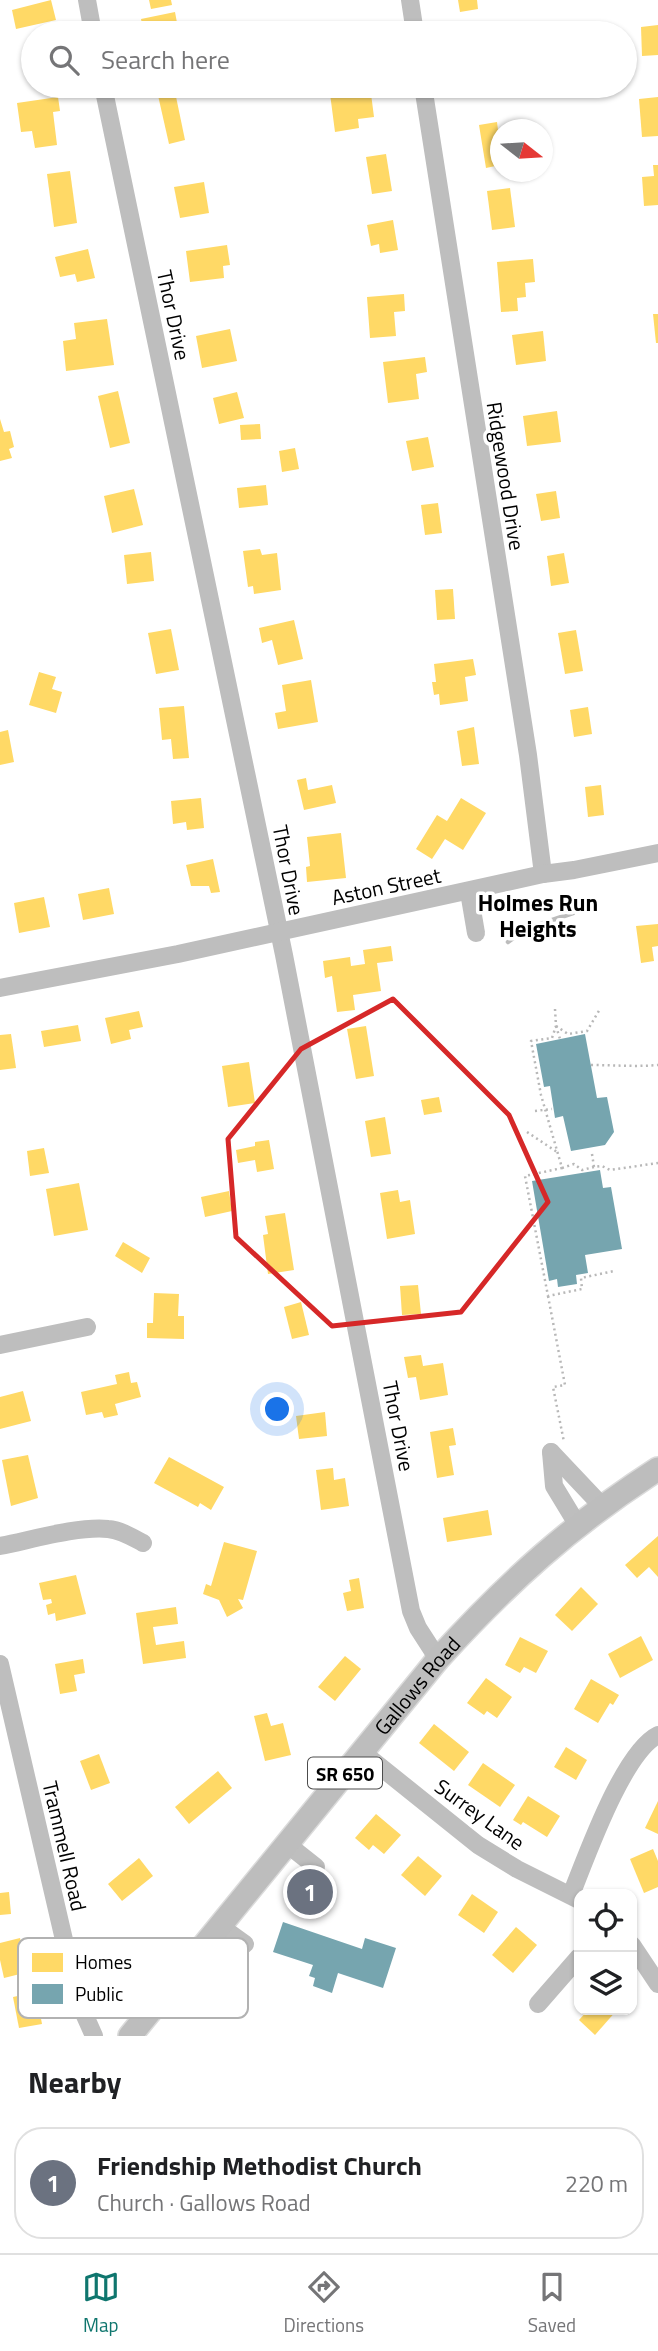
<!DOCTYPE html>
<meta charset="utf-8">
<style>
body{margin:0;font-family:"Titillium Web",sans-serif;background:#f6f6f6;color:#202124}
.controls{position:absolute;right:21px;bottom:21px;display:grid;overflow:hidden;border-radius:14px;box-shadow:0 2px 5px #0004}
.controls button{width:63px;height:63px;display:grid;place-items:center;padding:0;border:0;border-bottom:2px solid #e0e0e0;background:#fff;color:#202124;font:35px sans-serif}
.compass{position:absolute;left:490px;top:119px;width:63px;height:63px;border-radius:50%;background:#fff;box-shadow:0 2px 5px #0004;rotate:107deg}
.you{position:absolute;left:278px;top:1410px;width:24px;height:24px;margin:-18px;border:5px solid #fff;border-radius:50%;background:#1a73e8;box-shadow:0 0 0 10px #1a73e833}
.badge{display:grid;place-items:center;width:46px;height:46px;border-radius:50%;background:#0f766e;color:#fff;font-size:23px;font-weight:700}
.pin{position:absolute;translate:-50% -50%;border:4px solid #fff;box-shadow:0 2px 7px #0006}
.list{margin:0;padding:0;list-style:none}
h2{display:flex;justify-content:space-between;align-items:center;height:91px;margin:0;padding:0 28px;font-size:30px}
h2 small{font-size:23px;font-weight:400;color:#757577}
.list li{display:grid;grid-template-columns:46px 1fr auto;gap:21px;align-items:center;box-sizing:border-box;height:112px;margin:0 14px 14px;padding:0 14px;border:2px solid #e0e0e0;border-radius:28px}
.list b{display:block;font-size:26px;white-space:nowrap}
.list p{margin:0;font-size:23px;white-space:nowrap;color:#757577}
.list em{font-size:23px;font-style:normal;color:#757577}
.icon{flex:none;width:38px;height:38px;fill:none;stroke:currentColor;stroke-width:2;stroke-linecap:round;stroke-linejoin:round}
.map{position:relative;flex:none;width:658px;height:2036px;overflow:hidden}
.search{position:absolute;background:#fff;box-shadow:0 2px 5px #0004;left:21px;right:21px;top:21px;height:77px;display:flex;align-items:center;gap:18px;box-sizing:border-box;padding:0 24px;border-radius:38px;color:#757577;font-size:26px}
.sheet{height:217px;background:#fff}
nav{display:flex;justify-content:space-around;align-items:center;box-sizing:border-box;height:98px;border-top:2px solid #e0e0e0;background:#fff;font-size:19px;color:#757577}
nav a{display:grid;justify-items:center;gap:4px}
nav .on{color:#0f766e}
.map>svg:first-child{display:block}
</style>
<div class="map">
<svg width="658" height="2036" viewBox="0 0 658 2036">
<rect width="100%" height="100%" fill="#fff"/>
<g fill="#ffd966">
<polygon points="51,0 56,20 16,29 12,10"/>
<polygon points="149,0 171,0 172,5 151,9"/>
<polygon points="458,0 477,0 478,9 460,12"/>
<polygon points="175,12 179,33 144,33 141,19"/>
<polygon points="363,21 365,33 337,33 336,24"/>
<polygon points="658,25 658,55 642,56 641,27"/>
<polygon points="329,86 370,86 374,117 358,119 359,128 335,132"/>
<polygon points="174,87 185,140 169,144 157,91"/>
<polygon points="58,97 60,111 53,112 57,145 35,148 32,131 21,132 17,103"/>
<polygon points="658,97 658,136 642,137 639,99"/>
<polygon points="497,122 500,146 500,165 486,168 479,125"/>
<polygon points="386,154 392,191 372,194 366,157"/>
<polygon points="653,165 658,165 658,205 644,206 642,177 654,176"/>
<polygon points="70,171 77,223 54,227 47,174"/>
<polygon points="204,182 209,213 180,218 174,187"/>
<polygon points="510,188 515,227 492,230 487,191"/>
<polygon points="393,220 398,250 380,253 379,244 371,246 367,225"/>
<polygon points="227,245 230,265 223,266 224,278 190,282 186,251"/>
<polygon points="88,249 95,278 77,282 75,274 60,277 55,257"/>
<polygon points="533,259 535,282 525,283 526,297 517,298 518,311 501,312 497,262"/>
<polygon points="404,294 405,311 394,312 396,336 370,338 367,297"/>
<polygon points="653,314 658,314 658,343 656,343"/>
<polygon points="107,319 114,365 66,371 63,341 76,339 74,323"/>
<polygon points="230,329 237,361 202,368 196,336"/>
<polygon points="543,331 546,361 516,365 512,335"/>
<polygon points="425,357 427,372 416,374 419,399 388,403 383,362"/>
<polygon points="118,391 130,443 110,448 98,396"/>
<polygon points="237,392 244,418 219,424 213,398"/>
<polygon points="557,411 561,442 527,446 523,416"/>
<polygon points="0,419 4,432 10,431 14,447 9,449 12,458 0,461"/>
<polygon points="260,424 261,439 241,440 240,425"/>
<polygon points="428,437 434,467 412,471 406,441"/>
<polygon points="295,448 299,469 282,472 279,451"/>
<polygon points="266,485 268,505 239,508 237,488"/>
<polygon points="134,489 143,525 112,533 104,496"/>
<polygon points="556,491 560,518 541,521 536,494"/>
<polygon points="438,503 442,533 425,535 421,505"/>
<polygon points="260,549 262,555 277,553 281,590 254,594 253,586 248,587 243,551"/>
<polygon points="151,552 154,581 127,584 124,555"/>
<polygon points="564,553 569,583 551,586 547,556"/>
<polygon points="453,589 455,619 437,620 435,590"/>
<polygon points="294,620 303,659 278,665 272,640 262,643 259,628"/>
<polygon points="171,629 179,670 156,674 148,633"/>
<polygon points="576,630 583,671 565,674 558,633"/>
<polygon points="473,659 476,675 465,677 468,701 440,705 439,694 434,695 432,682 436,682 434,664"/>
<polygon points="39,672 56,677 52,689 62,692 56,713 29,705"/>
<polygon points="311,680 318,722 278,729 275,713 286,711 282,685"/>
<polygon points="184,706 189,758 173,759 171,739 162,740 159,708"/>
<polygon points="588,707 592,734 574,737 570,710"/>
<polygon points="474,727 479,764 462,766 457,731"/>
<polygon points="8,730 14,762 0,765 0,732"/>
<polygon points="306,778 308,790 332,785 336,803 304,810 297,780"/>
<polygon points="601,785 604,815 588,817 585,787"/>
<polygon points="201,798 204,828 187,830 186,822 173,824 171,801"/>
<polygon points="461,798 486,813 463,850 445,839 432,859 416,849 437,815 447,821"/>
<polygon points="341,833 346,878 307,882 306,867 310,866 307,837"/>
<polygon points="213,859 220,892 211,893 209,886 191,886 186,865"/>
<polygon points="109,888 114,914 83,920 78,894"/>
<polygon points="44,897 50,927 19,933 14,903"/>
<polygon points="658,924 658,946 652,947 654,961 641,963 636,926"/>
<polygon points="391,946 393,961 377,963 381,991 353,995 355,1010 337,1012 332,976 325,978 323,961 350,957 351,966 365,964 363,950"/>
<polygon points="139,1011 143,1027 129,1030 131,1039 111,1044 105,1018"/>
<polygon points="78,1025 81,1041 44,1047 41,1031"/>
<polygon points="366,1026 374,1076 356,1079 347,1029"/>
<polygon points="11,1034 16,1068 0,1070 0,1035"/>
<polygon points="249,1062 255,1103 228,1107 222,1066"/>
<polygon points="439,1097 442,1112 424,1115 421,1100"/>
<polygon points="385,1117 391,1154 371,1157 365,1121"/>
<polygon points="269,1140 274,1169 257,1172 255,1160 238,1163 236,1150 255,1146 255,1142"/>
<polygon points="44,1148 49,1173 30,1176 27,1151"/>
<polygon points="79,1183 88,1230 54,1236 46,1189"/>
<polygon points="398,1190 400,1202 410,1200 415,1234 387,1239 380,1193"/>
<polygon points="229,1191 232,1211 205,1217 201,1197"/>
<polygon points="285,1213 294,1270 268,1274 263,1235 268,1234 265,1216"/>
<polygon points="123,1242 150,1258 142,1273 115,1256"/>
<polygon points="418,1285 421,1314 402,1315 400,1286"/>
<polygon points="154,1293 179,1294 178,1316 184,1316 184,1339 147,1338 147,1323 153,1323"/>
<polygon points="301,1302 309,1335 292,1339 284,1307"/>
<polygon points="421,1355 423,1366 443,1363 448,1395 420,1400 416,1377 408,1378 404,1357"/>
<polygon points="129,1372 131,1383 137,1382 141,1397 115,1404 118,1415 104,1418 102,1412 86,1415 81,1392 117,1384 115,1375"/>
<polygon points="23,1391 31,1421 0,1429 0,1397"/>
<polygon points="325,1412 327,1436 299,1439 296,1416"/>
<polygon points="453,1428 456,1445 449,1446 454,1475 437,1478 430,1432"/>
<polygon points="28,1455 38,1498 11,1506 2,1460"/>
<polygon points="169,1457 224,1487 211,1510 200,1503 198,1507 154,1483"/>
<polygon points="333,1468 334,1480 345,1478 349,1506 321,1510 316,1470"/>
<polygon points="488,1510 492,1535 447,1542 443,1518"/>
<polygon points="658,1536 658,1577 649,1567 637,1578 625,1565"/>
<polygon points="224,1542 257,1551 243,1600 238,1599 243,1608 227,1617 219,1600 203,1594 206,1584 211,1586"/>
<polygon points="76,1575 86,1614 56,1621 55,1613 48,1615 46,1605 52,1603 51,1599 43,1600 39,1583"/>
<polygon points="359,1578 364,1608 347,1611 343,1593 351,1591 349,1580"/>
<polygon points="581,1587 598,1604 572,1631 555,1615"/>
<polygon points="176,1607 178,1624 153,1627 156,1645 184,1641 186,1658 143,1664 136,1613"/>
<polygon points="641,1636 653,1660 620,1678 608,1654"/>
<polygon points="520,1637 548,1651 536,1673 524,1667 520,1673 505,1665"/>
<polygon points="345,1656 361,1669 335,1701 318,1687"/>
<polygon points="83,1659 85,1673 74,1675 77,1691 60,1694 55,1664"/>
<polygon points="486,1678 512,1697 497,1718 487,1711 484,1715 467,1703"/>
<polygon points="591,1679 619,1695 613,1705 610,1703 598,1723 574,1709"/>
<polygon points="267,1713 271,1726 283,1723 291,1755 265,1761 254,1716"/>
<polygon points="434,1724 469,1752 454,1771 419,1743"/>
<polygon points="566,1747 587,1760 576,1780 554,1767"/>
<polygon points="99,1754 110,1783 91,1790 80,1761"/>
<polygon points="483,1763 515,1785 500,1807 468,1785"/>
<polygon points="218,1771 232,1788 189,1824 175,1807"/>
<polygon points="528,1796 560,1816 547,1837 523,1822 521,1825 513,1820"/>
<polygon points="658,1801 658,1834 645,1828"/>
<polygon points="376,1814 401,1835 384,1854 373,1845 369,1850 355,1838"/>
<polygon points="653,1849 658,1861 658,1887 644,1893 630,1859"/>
<polygon points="418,1856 442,1876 425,1896 401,1875"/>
<polygon points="139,1858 153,1876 122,1901 108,1884"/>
<polygon points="9,1892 11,1914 0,1915 0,1893"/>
<polygon points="472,1894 498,1912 484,1933 458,1915"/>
<polygon points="516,1927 537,1945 513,1973 492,1955"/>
<polygon points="20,1938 28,1972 4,1978 0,1960 0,1943"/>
<polygon points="36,1992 42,2024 19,2028 13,1997"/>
<polygon points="588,2010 617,2010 595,2035 579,2020"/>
</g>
<g fill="#76a5af">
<polygon points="585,1034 597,1098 607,1097 614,1132 605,1145 571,1151 563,1116 555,1118 550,1086 544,1087 536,1044"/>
<polygon points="600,1170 603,1188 611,1187 622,1249 585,1255 588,1273 576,1275 577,1284 558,1287 557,1279 549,1281 532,1181"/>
<polygon points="283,1922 362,1949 365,1938 396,1948 383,1988 338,1973 332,1993 313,1986 315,1978 309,1976 313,1965 273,1952"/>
</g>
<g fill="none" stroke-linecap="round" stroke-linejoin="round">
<polyline stroke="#bcbcbc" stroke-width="4.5" points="508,942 526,929 573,913"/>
<g stroke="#dbdbdb" stroke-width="26">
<g id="major">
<path id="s1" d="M130,2036L438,1659C508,1582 571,1525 658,1469"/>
</g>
</g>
<g stroke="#b8b8b8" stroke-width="2.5" stroke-dasharray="2 3.5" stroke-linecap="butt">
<polyline points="555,1009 556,1026 552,1038 531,1041 541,1095 562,1168 525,1176 548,1296 582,1289 581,1278 614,1271"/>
<polyline points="556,1026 568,1034 587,1031 600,1009"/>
<polyline points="556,1026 560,1039"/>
<path d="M591,1065C614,1065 635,1067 658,1065"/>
<polyline points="535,1111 552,1109"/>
<polyline points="527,1132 557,1152"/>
<polyline points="592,1154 594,1167 602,1166 610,1170 658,1163"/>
<polyline points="562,1168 574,1164 582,1170 594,1167"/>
<polyline points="548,1296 565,1385 553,1387 564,1442"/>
</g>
<g stroke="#bebebe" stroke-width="18">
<polyline points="87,0 93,33"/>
<polyline points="410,0 415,33"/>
<polyline points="103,86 284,955 411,1611 418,1628 438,1659"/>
<polyline points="423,86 528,755 543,874"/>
<polyline points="469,892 476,933"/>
<polyline points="0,988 178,954 543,874 574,870 658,853"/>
<polyline points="0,1345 87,1327"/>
<polyline points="551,1452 554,1486 577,1524"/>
<polyline points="551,1452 602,1506"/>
<path d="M0,1546C31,1540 78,1526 108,1529C121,1530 132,1537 143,1543"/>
<polyline points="0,1664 78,2000 94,2036"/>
<polyline points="362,1752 478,1845 517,1869 579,1900"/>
<polyline points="287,1844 316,1867"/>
<path d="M571,1895C586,1858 623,1752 658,1735"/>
<polyline points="220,1926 245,1944"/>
<polyline points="632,1945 658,1984"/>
<polyline points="538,2004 579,1957"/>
</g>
<use href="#major" stroke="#bdbdbd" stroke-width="23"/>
</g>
<path fill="none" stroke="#d62828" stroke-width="5" stroke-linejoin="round" d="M393,999L509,1115L548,1202L461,1312L332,1326L236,1237L228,1139L301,1049Z"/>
<g text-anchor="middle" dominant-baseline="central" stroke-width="7" stroke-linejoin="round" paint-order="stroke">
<rect fill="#fff" stroke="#4c4c4c" stroke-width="2" x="308" y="1757.5" width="74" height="31" rx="5"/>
<g font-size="19" font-weight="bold" fill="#000">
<text x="345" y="1773">SR 650</text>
</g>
<g font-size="21" fill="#000" stroke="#fff">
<text transform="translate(174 315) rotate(78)">Thor Drive</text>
<text transform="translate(506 476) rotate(81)">Ridgewood Drive</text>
<text transform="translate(289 870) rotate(79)">Thor Drive</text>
<text transform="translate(386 886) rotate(-12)">Aston Street</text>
<text transform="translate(399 1426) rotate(79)">Thor Drive</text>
<text stroke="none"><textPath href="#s1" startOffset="453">Gallows Road</textPath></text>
<text transform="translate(480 1814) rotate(36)">Surrey Lane</text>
<text transform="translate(65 1846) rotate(77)">Trammell Road</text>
</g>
<g font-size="23" font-weight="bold" fill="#000" stroke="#fff">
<text x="538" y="902">Holmes Run<tspan x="538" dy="26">Heights</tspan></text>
</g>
</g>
<rect x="18" y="1938" width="230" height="80" rx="10" fill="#fff" stroke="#b2b2b2" stroke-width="2"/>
<rect x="32" y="1953" width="31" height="19" fill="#ffd966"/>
<rect x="32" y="1984" width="31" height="20" fill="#76a5af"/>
<g font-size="19" fill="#000">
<text x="75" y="1969">Homes</text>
<text x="75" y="2001">Public</text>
</g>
</svg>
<div class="controls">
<button><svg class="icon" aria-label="locate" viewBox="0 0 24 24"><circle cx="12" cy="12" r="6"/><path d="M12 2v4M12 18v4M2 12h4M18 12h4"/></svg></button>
<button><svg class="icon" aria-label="layers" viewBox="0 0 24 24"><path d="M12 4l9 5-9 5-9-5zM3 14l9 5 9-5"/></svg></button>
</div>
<svg class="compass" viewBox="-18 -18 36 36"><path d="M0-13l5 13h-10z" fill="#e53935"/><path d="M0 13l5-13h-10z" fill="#757577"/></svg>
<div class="you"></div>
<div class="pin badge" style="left:310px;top:1892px;background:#6b7280">1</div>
<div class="search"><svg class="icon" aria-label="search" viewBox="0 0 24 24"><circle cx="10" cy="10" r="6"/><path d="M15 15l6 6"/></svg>Search here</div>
</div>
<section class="sheet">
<h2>Nearby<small></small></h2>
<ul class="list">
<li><span class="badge" style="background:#6b7280">1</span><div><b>Friendship Methodist Church</b><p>Church · Gallows Road</p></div><em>220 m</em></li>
</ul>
</section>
<nav>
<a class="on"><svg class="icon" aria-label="map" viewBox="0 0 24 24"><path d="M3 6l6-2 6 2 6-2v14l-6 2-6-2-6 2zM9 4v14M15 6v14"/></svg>Map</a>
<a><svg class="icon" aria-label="directions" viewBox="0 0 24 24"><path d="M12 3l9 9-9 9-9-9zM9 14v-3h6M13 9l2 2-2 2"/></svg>Directions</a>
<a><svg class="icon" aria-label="saved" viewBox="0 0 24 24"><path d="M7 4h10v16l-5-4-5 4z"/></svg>Saved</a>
</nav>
